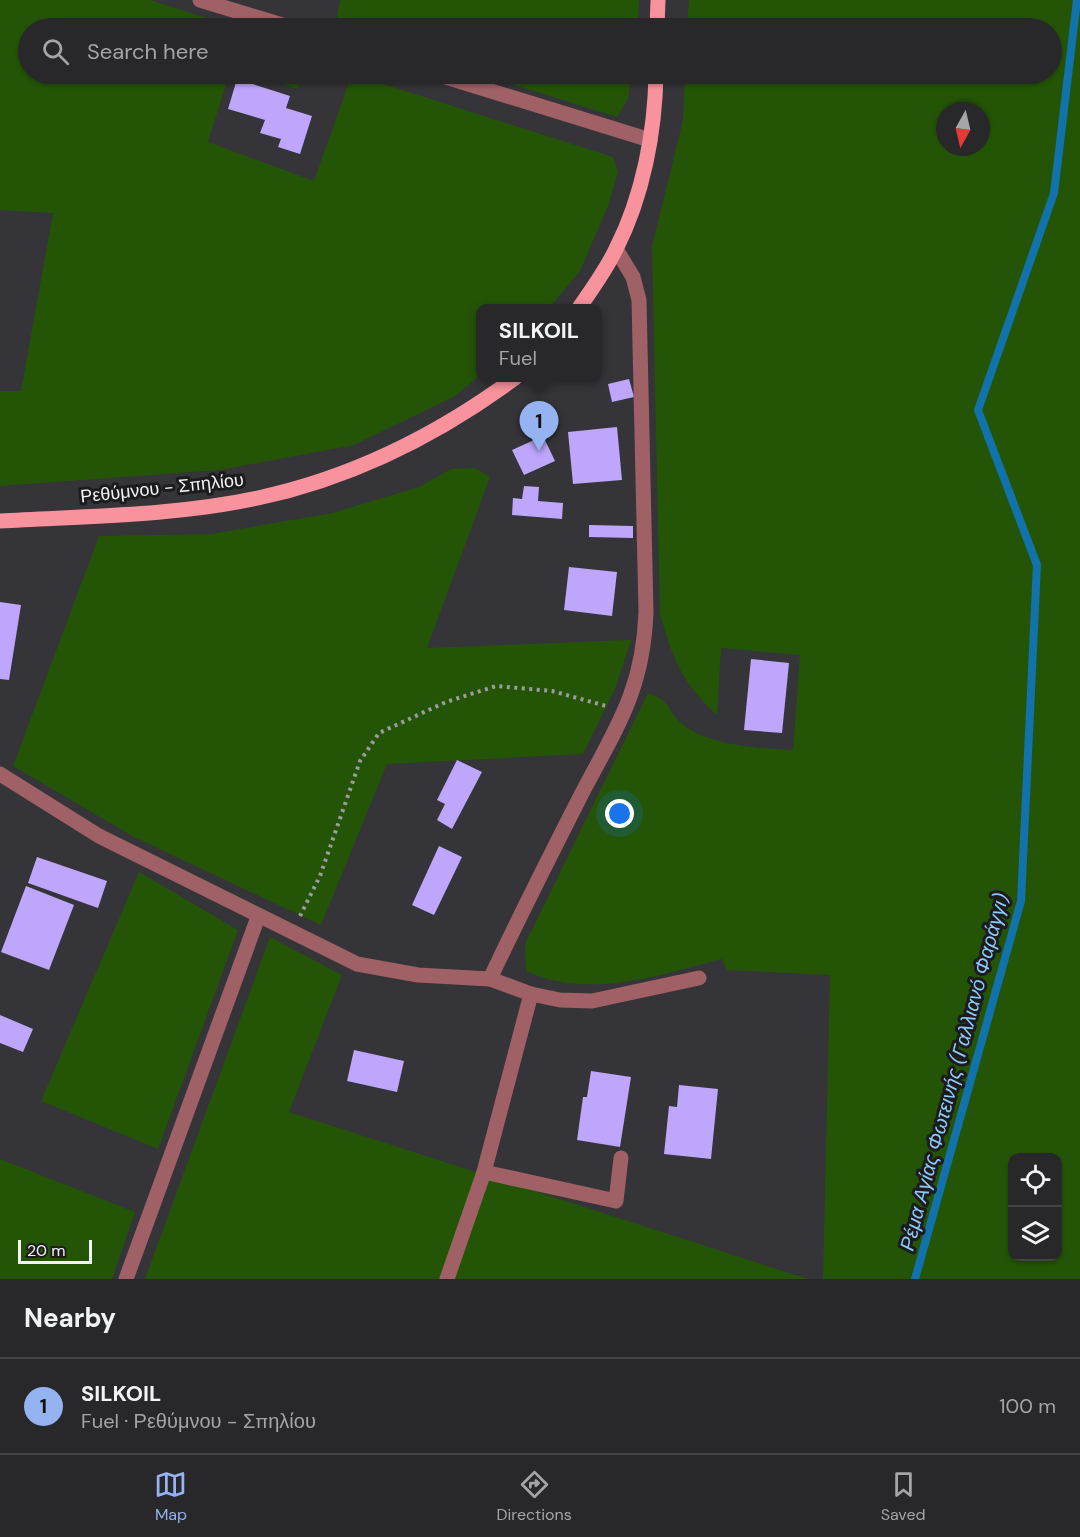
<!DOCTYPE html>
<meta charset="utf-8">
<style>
body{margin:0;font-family:"DM Sans",sans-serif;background:#302f32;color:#f1f3f6}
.controls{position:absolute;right:18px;bottom:18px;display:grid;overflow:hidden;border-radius:12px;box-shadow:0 2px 4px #0004}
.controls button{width:54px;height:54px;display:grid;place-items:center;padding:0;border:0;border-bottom:2px solid #444447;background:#28272a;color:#f1f3f6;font:30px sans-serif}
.compass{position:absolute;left:936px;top:102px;width:54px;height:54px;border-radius:50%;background:#28272a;box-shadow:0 2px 4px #0004;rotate:188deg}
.scale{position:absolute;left:18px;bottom:15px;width:74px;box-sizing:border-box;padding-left:6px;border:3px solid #f3f2f4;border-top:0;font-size:16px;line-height:21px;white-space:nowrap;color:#f3f2f4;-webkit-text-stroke:4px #1c1c1e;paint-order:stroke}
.you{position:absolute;left:620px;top:814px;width:21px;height:21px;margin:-15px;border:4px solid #fff;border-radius:50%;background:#1a73e8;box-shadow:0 0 0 9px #1a73e833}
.badge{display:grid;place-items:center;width:39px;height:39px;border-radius:50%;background:#95b2f1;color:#111;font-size:20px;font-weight:700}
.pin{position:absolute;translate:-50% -50px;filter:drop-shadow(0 2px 3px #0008)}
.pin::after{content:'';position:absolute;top:32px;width:21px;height:18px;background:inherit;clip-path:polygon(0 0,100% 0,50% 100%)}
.popup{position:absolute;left:476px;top:304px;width:126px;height:78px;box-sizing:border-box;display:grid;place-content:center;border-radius:12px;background:#28272a;filter:drop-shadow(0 2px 4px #0005);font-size:20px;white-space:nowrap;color:#a5a5a8}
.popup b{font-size:22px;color:#f1f3f6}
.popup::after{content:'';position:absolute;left:50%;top:100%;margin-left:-12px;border:12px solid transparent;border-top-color:#28272a}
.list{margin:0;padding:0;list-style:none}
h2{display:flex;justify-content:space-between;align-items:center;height:78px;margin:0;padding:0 24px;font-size:26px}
h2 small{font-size:20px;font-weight:400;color:#a5a5a8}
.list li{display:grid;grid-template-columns:39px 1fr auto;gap:18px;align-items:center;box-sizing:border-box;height:96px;padding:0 24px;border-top:2px solid #444447}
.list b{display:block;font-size:22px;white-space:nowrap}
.list p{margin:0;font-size:20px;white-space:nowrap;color:#a5a5a8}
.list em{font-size:20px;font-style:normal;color:#a5a5a8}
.icon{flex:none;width:33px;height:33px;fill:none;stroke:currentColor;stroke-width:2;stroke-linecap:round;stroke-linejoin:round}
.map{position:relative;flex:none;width:1080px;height:1279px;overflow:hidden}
.search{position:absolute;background:#28272a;box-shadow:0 2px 4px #0004;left:18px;right:18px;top:18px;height:66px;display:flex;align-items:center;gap:15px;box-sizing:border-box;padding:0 21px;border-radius:33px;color:#a5a5a8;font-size:22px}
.sheet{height:174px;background:#28272a}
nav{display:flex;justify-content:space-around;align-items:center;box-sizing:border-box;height:84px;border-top:2px solid #444447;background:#28272a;font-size:16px;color:#a5a5a8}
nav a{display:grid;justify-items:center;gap:3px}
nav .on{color:#95b2f1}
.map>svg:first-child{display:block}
</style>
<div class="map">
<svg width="1080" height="1279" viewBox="0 0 1080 1279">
<rect width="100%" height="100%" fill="#353438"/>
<g fill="#245507" fill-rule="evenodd">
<polygon points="0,0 150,0 237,28 28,28 28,74 229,74 208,142 314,181 352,74 613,157 618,171 608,206 580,271 549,308 480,308 480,375 455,396 354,445 220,470 0,486 0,391 21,391 53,213 0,210"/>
<polygon points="340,0 639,0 638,28 335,28"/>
<path d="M689,0H1080V1279H823L830,975L727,970L722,959C659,975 589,1000 526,971L525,944L648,693C672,702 665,708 681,723C705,745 762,749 793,750L800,655L721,648L717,715C681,682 673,659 660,614L652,246L683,120L685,74H1052V28H687ZM945,111H981V147H945ZM1012,1158H1058V1256H1012Z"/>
<polygon points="251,74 303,74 298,89"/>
<polygon points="479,74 631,74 628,99 617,117"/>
<polygon points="475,468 490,477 427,648 631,640 615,689 583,754 387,764 321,925 134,837 13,766 99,536 211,534 332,513 419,487 451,469"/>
<polygon points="139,872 238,930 158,1149 41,1101"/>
<polygon points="270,937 342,975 289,1112 808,1279 145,1279"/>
<polygon points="0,1159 135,1212 112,1279 0,1279"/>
</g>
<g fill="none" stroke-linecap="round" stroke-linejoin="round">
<polyline stroke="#1272ac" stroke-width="8" points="915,1279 1021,901 1037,565 978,410 1054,193 1077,0"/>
</g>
<g fill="#bda6fc">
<polygon points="237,79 290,96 286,108 312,116 300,154 278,147 281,139 260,133 265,120 228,109"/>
<polygon points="629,379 634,397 612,402 608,384"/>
<polygon points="617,427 622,480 573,484 568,432"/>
<polygon points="543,436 555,461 524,475 512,450"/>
<polygon points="524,486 539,487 538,501 563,503 562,519 512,515 513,498 522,499"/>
<polygon points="589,525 633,526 633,538 589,537"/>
<polygon points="569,567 617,572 612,616 564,610"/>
<polygon points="0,602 21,605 9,680 0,679"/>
<polygon points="751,659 789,663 782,733 744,730"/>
<polygon points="457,760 482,772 452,829 437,820 445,804 437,800"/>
<polygon points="439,846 462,857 434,915 412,905"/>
<polygon points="37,857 107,881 98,908 28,883"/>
<polygon points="26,886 74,905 49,970 1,952"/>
<polygon points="0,1015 33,1029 23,1052 0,1043"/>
<polygon points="354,1050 404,1061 397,1092 347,1081"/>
<polygon points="591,1071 631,1077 620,1147 577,1140 583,1097 587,1097"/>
<polygon points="679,1085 718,1089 711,1159 664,1154 669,1106 677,1107"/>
</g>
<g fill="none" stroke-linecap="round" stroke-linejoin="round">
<polyline stroke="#9c9b9e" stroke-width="4" stroke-dasharray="3 4.5" stroke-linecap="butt" points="300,916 320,876 360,761 379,733 446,702 496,686 552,691 606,706"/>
<g stroke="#9f6066" stroke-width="15">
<polyline points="200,0 292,28"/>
<polyline points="436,74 650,140"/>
<polyline points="0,774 99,836 357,964 418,975 490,979 531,994 560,1000 592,1001 699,978"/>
<path d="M490,979C518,919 549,858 579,799C615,729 643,693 646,612L639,300L633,277L616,249"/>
<polyline points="484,1172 616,1201 621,1158"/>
<polyline points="126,1279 258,917"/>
<polyline points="447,1279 484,1172 531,994"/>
</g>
<g stroke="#f8929d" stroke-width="15">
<polyline points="657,28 658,0"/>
<path d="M579,308C592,289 606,270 616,249C643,196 655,132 656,74"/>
<path d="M0,521C85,516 174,516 258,498C351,478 439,434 515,378"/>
</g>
</g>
<g text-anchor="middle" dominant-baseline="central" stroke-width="6" stroke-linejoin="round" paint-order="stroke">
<g font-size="18" fill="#f3f2f4" stroke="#1c1c1e">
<text transform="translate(162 488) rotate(-6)">Ρεθύμνου - Σπηλίου</text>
</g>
<g font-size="20" font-style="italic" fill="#8ecaf9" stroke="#1c1c1e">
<text transform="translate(954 1072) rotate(-75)">Ρέμα Αγίας Φωτεινής (Γαλλιανό Φαράγγι)</text>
</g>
</g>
</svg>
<div class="controls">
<button><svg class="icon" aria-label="locate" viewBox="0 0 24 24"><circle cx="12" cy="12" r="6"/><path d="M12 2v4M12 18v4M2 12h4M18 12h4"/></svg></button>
<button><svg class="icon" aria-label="layers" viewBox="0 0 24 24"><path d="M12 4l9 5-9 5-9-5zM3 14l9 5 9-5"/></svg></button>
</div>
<svg class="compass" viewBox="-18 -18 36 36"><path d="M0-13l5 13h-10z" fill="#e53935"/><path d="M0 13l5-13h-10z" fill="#a5a5a8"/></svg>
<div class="scale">20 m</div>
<div class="you"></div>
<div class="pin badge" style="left:539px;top:451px">1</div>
<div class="popup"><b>SILKOIL</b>Fuel</div>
<div class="search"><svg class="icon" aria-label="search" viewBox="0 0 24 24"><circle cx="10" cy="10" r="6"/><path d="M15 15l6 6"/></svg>Search here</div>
</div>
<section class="sheet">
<h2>Nearby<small></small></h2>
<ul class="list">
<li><span class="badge">1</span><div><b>SILKOIL</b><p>Fuel · Ρεθύμνου - Σπηλίου</p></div><em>100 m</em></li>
</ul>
</section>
<nav>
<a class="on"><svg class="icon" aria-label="map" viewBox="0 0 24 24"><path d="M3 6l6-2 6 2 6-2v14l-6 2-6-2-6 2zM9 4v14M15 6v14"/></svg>Map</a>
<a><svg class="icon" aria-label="directions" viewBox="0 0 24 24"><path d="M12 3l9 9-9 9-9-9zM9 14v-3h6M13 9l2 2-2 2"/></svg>Directions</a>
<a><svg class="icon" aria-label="saved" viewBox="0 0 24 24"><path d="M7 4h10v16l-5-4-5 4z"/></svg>Saved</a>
</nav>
